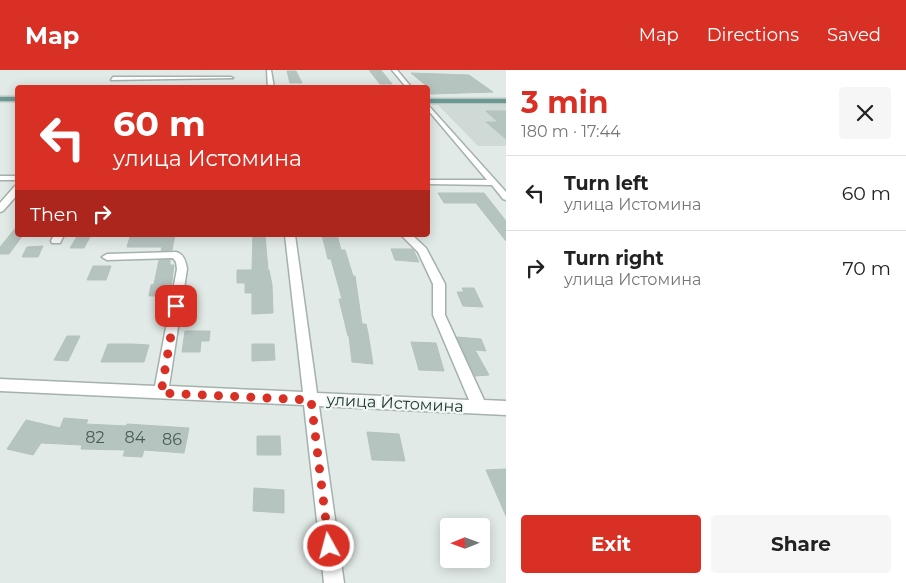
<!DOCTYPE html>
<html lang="en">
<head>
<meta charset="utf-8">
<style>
	body { margin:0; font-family:Montserrat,sans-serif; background:#f6f6f6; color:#222; height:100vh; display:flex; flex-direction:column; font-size:19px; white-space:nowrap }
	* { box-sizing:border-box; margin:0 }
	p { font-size:16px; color:#767676 }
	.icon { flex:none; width:28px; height:28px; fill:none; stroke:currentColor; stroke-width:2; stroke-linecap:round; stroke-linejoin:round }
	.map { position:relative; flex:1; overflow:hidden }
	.drawer { display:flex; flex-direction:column; background:#fff; width:400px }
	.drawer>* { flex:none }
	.top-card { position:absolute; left:15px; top:15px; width:415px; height:152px; border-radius:5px; box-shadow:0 2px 12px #0003; background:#d93025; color:#fff; overflow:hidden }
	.needle { width:32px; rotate:269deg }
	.buttons { position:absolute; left:440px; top:448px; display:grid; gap:10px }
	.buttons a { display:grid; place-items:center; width:50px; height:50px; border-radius:5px; background:#fff; box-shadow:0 2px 12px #0003; font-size:25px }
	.pin { position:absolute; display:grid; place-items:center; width:42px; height:42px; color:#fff; margin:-21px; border-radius:10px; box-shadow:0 2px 8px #0006 }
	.me { position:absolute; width:55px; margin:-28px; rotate:353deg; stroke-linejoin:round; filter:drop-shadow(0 0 4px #0008) }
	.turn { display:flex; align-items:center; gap:18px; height:105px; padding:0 15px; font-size:22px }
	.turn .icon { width:65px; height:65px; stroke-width:2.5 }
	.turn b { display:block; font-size:35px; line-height:42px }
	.then { display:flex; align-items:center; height:48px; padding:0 15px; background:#0003; gap:10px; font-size:19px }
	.round { display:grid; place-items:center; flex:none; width:52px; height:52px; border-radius:5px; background:#f6f6f6 }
	.summary { display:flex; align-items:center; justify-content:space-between; height:85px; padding:0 15px }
	h1 { font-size:30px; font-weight:700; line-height:38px; color:#d93025 }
	.action { display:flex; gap:10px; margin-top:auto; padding:10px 15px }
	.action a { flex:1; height:58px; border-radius:5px; background:#d93025; color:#fff; font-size:20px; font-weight:700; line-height:58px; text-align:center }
	.action a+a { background:#f6f6f6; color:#222 }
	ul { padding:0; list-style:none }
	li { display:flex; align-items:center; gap:15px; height:75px; padding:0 15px; border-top:1px solid #e0e0e0 }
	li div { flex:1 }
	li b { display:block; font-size:19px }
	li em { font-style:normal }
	header { display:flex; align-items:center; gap:30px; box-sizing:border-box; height:70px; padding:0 25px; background:#d93025; color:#fff }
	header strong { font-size:24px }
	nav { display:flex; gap:28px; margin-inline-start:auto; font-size:18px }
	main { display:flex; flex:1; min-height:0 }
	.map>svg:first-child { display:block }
</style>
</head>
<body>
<header>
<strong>Map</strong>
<nav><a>Map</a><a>Directions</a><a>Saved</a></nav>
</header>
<main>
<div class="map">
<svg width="506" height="513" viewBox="0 0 506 513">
	<rect width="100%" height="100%" fill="#e1eae6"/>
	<path fill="#cfd9d6" d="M438,35H506V76H478Z"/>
	<path fill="#b6c4c0" stroke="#b4c3be" d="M369,0H381L392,14H380Z
		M287,1H296L302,13H290Z
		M411,3L469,5L493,22L431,24L428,21V17Z
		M486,41H506V69L486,52H498Z
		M438,123H484L506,151V171L476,133H444Z
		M18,155V165H23L9,184H0V177Z
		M78,165H91L84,178H70Z
		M159,165H175L172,180L161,181L162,177H127L130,167H159Z
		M253,165H265L268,200H269L272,215L273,243L252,244V223H245V213H237V200H252Z
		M322,165H337L341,180H345L353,206H355L362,254H366L368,263L373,294L352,292L349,266H348L339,229H342L331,189H328Z
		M43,176L38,187H22L27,177Z
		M391,179H413L419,192L395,190Z
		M159,190H170V195H174L170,226H149L151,215L154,214Z
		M93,196H111L106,210H87Z
		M462,218H474L483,237L463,236L457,222H464Z
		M185,261H210L209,271H201L200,282H182Z
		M67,266H80L68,291L54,290Z
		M457,267L481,269L486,281L475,280L489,305L475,306Z
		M411,272L436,273L444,301L419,300Z
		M108,274H132L149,275L144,292H101Z
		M252,274H274L275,290L252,291Z
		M64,348L88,350L86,354L126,356L127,354L189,358L184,383L144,380L142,387L123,386L125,380L81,379L82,375L41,373L33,385L7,379L26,350L60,358Z
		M367,362L399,364L405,391L372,390Z
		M257,366H280L281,385H257Z
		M506,399V446L486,400Z
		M254,418L284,420V443L253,441Z"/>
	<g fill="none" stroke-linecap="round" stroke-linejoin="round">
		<defs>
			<path id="minor" d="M267,0H271L274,18H268Z
				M392,0H397L412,18H407Z
				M113,7H231L233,8L111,10Z
				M428,35L506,122V130L503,129L492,115L428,114V110H487L428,40Z
				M0,106H18V110H0Z
				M15,116H18V124L3,141L0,142V133Z
				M54,165H64L60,173H52L51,171Z
				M285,165H295L317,323L469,330L433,245V214L418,182L401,165H412L426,178L445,214V245L484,330L506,331V345L319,336L344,513H324L304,335L0,321V309L155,316L177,199L176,192L173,188L107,190L102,187L107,184L176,182C184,184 186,192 187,199L169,316L303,322Z"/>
			<path id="major" d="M0,27H18V31H0Z
				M428,29H506V33H428Z"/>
		</defs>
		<use href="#minor" stroke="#a4b1ad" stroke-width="3"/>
		<use href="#major" stroke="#bdc4c2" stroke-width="3"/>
		<use href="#minor" fill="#fff" fill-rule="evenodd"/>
		<use href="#major" fill="#6a9b92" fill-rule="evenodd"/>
	</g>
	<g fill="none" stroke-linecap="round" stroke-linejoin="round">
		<path stroke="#d93025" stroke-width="9" stroke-dasharray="0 16.2" d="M176,236L161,323L311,330L329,476"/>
	</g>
	<g text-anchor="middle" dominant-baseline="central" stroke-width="4.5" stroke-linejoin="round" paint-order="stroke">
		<g font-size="16" fill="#233934" stroke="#f1f7f4">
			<text transform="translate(395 333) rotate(3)">улица Истомина</text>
		</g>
		<g font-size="16" fill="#485c57">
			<text x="95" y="367">82</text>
			<text x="135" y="367">84</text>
			<text x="172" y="369">86</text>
		</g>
	</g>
</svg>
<div class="buttons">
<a><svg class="needle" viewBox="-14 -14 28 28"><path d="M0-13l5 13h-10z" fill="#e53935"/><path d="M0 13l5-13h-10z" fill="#767676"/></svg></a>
</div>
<div class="pin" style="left:176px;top:236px;background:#d93025"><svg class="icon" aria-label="arrive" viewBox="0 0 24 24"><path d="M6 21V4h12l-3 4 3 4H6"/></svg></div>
<svg class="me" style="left:329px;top:476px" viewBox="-20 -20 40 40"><circle r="17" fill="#d93025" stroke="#fff" stroke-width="3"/><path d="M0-11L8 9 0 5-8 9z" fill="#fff"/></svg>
<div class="top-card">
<div class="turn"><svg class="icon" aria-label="left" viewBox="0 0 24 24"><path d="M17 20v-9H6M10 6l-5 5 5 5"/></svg><div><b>60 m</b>улица Истомина</div></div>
<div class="then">Then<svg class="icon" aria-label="right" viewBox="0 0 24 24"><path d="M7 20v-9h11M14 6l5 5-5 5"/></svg></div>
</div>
</div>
<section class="drawer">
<div class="summary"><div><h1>3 min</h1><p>180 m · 17:44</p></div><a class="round"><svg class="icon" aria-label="close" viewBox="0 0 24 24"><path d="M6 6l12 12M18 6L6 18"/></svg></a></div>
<ul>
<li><svg class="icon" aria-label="left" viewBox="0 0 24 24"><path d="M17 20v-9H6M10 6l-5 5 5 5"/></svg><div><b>Turn left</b><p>улица Истомина</p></div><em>60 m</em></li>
<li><svg class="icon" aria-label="right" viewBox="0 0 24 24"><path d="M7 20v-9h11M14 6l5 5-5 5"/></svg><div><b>Turn right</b><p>улица Истомина</p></div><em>70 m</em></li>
</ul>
<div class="action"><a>Exit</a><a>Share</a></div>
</section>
</main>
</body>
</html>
